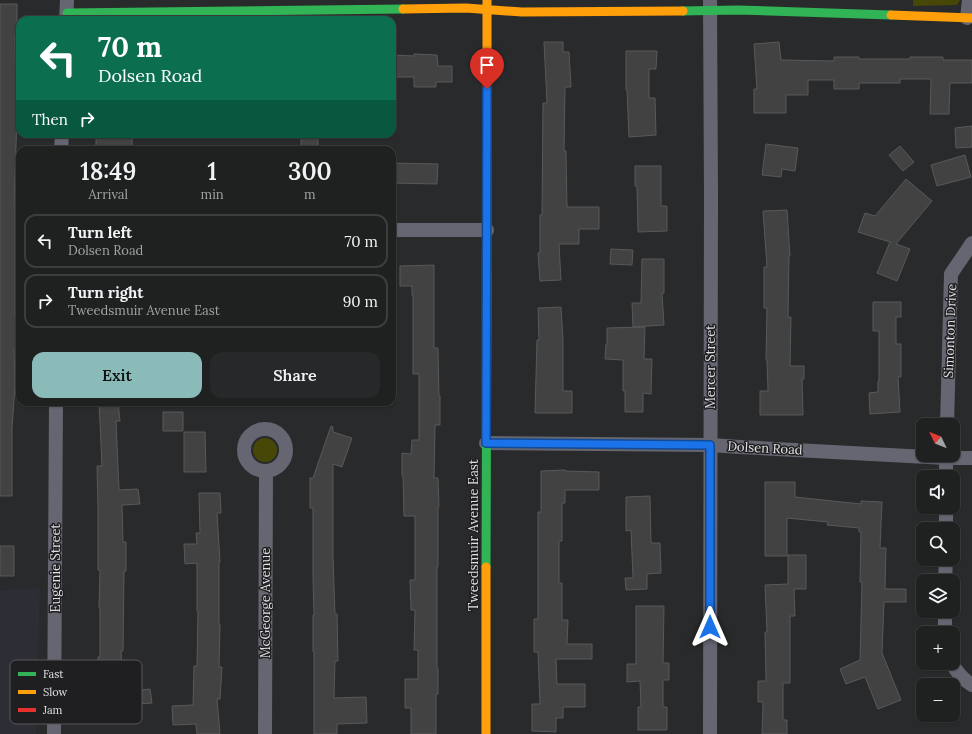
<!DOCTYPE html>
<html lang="en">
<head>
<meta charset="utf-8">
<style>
	body { margin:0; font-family:Lora,serif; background:#272829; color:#f1f3f6; height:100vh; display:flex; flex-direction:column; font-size:15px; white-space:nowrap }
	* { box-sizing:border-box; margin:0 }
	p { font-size:13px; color:#a1a3a5 }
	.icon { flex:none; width:22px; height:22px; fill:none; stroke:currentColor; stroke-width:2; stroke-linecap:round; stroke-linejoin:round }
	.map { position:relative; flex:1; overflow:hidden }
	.panel { position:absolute; left:16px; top:146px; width:380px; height:260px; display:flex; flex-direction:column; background:#1f2020; border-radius:12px; box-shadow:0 1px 3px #0004,0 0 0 1px #3c3e3e }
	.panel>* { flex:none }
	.hud { position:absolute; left:16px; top:16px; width:380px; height:122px; border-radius:12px; box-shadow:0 1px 3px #0004,0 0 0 1px #3c3e3e; background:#0b6e4f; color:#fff; overflow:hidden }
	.needle { width:26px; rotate:313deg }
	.fabs { position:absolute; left:916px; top:418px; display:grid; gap:8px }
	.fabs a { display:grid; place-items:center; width:44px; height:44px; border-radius:8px; background:#1f2020; box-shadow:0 1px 3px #0004,0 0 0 1px #3c3e3e; font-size:20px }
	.pin { position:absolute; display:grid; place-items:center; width:34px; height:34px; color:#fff; margin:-41px -17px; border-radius:50% 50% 50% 0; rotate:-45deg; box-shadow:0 0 4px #0007 }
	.pin .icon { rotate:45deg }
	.me { position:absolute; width:44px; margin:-22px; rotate:0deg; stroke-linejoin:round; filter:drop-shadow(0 0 3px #0008) }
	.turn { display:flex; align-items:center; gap:14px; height:84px; padding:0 16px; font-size:18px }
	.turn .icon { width:52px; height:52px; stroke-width:2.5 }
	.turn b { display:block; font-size:28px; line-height:34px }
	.then { display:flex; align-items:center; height:38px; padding:0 16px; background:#0003; gap:8px; font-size:15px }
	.eta { display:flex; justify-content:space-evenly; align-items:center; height:68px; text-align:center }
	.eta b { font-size:24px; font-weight:600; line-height:28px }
	.action { display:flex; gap:8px; margin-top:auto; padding:8px 16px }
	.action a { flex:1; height:46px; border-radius:12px; background:#8bbbb9; color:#111; font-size:16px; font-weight:600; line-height:46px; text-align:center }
	.action a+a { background:#272829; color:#f1f3f6 }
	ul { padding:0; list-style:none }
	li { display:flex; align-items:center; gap:12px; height:54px; margin:0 8px 6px; padding:0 8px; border:2px solid #3c3e3e; border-radius:12px }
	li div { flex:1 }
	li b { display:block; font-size:15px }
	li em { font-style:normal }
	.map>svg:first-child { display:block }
</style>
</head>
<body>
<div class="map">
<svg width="972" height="734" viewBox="0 0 972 734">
	<rect width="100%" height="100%" fill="#292a2b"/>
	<path fill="#2c2d35" d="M40,588L36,734H0V590Z"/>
	<path fill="#474707" d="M913,0H960L957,5L913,6Z
		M253 450a12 12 0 1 1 24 0a12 12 0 1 1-24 0Z"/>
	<path fill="#424243" stroke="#58595a" d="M0,4H17V36H15L16,117H17L14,204H15V318H16L17,349H14L15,385L12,429V496H0Z
		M544,42H563V52H569L571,87H565L564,151H566L567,207H599V229H579V244H559L561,280L540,281L538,253H540V215H542L543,103H547Z
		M779,42L781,60L834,61V57H859V59H910V57H943V60H972V83H950L949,114H930L931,79H900V83H859V89H834V80H808V95H786V113H754V89H757L754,44Z
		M626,51H657L656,69H649V98H655L656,135L629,137L627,90H626Z
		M414,54L437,55L438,66H452V82H436V87H414V77H392V55L414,56Z
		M972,126V147L956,148L955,128Z
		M96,134H132V150H96Z
		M301,135H318V150H301Z
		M766,144L798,148L795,171L782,169L781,177L762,175Z
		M900,146L914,162L903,171L889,155Z
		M965,155L971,177L937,186L931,165Z
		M392,163L438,164L437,184L392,183Z
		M635,166H661V206H667V231L638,232L637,186H635Z
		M906,179L932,201L896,244L910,249L897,281L877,273L890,242L858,232L865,213L875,216Z
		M787,210L790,256H789L788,317H791L790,366H804V379H802L803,415H760V391H768L767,360H766L767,308H764V267H767L763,211Z
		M611,249L633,250L632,265L610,264Z
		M642,259H664V293H662L664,325L633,327L632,303H641Z
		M434,265V348H438L439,396H440V425H435L434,478H438L439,507H438V567H437V668H438V694H436V734H411V708H405V679H418V650H414L415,610H411L410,580H415V516H404L403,476H402V453L411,454L412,440H419V374H413V295H412V286H400V266Z
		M873,302H901V317H896V344H901V377H898L900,412L870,414L869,393L878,392V381H879V331H873Z
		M561,307L563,340V391H572V413H535L537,340H539L538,308Z
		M645,327L644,359H652L651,394L643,393V412H625V391H623V360L605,359L606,344H607V328Z
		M99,402H118L120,421H116L119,490L138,489L140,504L122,505L123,542H126V571H124L123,651H121L123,692L150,689L152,703L99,707L98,657H100V608H99L100,570H98V508L97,466H102Z
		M163,412H183V431H163Z
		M331,426L333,427V432L352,438L342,467L333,464V556L335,614H337L338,661H335L334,698L366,697L367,723L337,724V734H314V652H313V615H314L313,578V508H310V478H313Z
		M184,432H205L206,472H184Z
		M565,470V471L599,472V490H565V503H562V541H559V583H562V620H568L567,644H592V659H556L557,684H585V707H563V718H556V732L532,731V704H540L538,652H534V619H538V512H541V471Z
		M765,482H795V497L861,504V501L882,502L880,548H886L885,589H906V602H884L882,653L901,700L878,709L865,677L846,684L840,669L860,660L862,582H860L861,532H859V528L827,525L828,522L787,518V556H765Z
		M199,493H220L221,513H217L220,562H219V624H220L219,667H222L220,699H217L220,734H197L196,724L173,725L172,706L193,705L194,666H197L198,611H197V563L185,564L184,544H197L196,533H200Z
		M650,496L651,543H660L661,573L647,574V589L626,590L625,578H633L631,530L626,531V497Z
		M0,546H14V576H0Z
		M788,555H806V589H794L795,616H790V683H783V720H787V734H762L763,702H758V681H766L765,632H767L765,585L788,584Z
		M636,606H664L663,663H669V680H663V707H667V730H638V707H641L640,681L627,682V664H636Z"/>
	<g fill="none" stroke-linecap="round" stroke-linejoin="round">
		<path stroke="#656671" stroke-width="14" d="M967,18L969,0
			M66,20L67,0
			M61,150L62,134
			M392,230H487
			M947,425L951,274L972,243
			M244 450a21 21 0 1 1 42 0a21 21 0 1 1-42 0Z
			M486,443L710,445L740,447L946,458H972
			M946,477V455
			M946,529V507
			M945,581L946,559
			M945,633V611
			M952,663C956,671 964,680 972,685
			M54,734L56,402
			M265,734L266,471
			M710,734L711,196L710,0"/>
		<path stroke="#30b455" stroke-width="9" d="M683,11L738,10L891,15
			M67,13L403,9
			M486,567L487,275"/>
		<path stroke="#ff9f0a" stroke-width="9" d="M403,9L466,8L522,12L683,11
			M891,15L972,18
			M487,54V0
			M486,734V567"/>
		<path stroke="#e5322d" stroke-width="9" d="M487,275V54"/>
	</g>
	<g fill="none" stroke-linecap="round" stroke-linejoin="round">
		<defs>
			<path id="route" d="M487,89L486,443L710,445V627"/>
		</defs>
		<use href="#route" stroke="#114b97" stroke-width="10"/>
		<use href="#route" stroke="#1a73e8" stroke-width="7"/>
	</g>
	<g text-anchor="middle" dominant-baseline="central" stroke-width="3" stroke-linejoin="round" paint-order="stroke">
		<g font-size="13" fill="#e0e0e2" stroke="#1f1f22">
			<text transform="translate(950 331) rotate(-88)">Simonton Drive</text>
			<text transform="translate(710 367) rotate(-90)">Mercer Street</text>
			<text transform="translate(765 448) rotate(3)">Dolsen Road</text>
			<text transform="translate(473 535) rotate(-90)">Tweedsmuir Avenue East</text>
			<text transform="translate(55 568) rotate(-90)">Eugenie Street</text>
			<text transform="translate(265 603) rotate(-90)">McGeorge Avenue</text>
		</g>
	</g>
	<rect x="10" y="660" width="132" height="64" rx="6" fill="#1f1f22" stroke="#59595c" stroke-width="1"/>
	<rect x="18" y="672" width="18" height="4" fill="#30b455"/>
	<rect x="18" y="690" width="18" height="4" fill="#ff9f0a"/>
	<rect x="18" y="708" width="18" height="4" fill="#e5322d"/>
	<g font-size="11" fill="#e0e0e2">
		<text x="43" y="678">Fast</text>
		<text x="43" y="696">Slow</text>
		<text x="43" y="714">Jam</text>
	</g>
</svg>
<div class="fabs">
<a><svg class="needle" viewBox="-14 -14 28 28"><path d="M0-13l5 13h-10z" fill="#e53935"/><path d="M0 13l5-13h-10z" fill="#a1a3a5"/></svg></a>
<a><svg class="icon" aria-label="sound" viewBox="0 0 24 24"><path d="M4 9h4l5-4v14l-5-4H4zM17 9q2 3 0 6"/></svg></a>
<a><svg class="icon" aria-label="search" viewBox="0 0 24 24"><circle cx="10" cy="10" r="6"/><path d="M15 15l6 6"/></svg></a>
<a><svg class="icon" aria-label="layers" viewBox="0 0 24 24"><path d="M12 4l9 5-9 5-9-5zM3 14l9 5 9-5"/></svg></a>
<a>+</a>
<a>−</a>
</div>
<div class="pin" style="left:487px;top:89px;background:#d93025"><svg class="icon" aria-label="arrive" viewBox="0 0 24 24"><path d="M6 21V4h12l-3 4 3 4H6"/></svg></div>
<svg class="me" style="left:710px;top:627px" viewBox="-20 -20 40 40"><path d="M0-17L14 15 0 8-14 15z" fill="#1a73e8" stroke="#fff" stroke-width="4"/></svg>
<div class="hud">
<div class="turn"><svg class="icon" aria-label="left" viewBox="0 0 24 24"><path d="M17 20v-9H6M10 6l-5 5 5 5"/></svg><div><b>70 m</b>Dolsen Road</div></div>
<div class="then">Then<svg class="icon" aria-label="right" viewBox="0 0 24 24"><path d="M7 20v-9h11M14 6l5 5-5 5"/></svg></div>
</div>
<section class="panel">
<div class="eta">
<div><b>18:49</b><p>Arrival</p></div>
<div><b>1</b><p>min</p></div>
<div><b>300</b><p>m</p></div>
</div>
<ul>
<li><svg class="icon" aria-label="left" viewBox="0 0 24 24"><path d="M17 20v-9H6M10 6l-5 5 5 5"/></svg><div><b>Turn left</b><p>Dolsen Road</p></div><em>70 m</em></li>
<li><svg class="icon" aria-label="right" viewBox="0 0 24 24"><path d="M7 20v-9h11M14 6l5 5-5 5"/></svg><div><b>Turn right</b><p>Tweedsmuir Avenue East</p></div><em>90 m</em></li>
</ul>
<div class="action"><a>Exit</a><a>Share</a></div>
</section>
</div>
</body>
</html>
